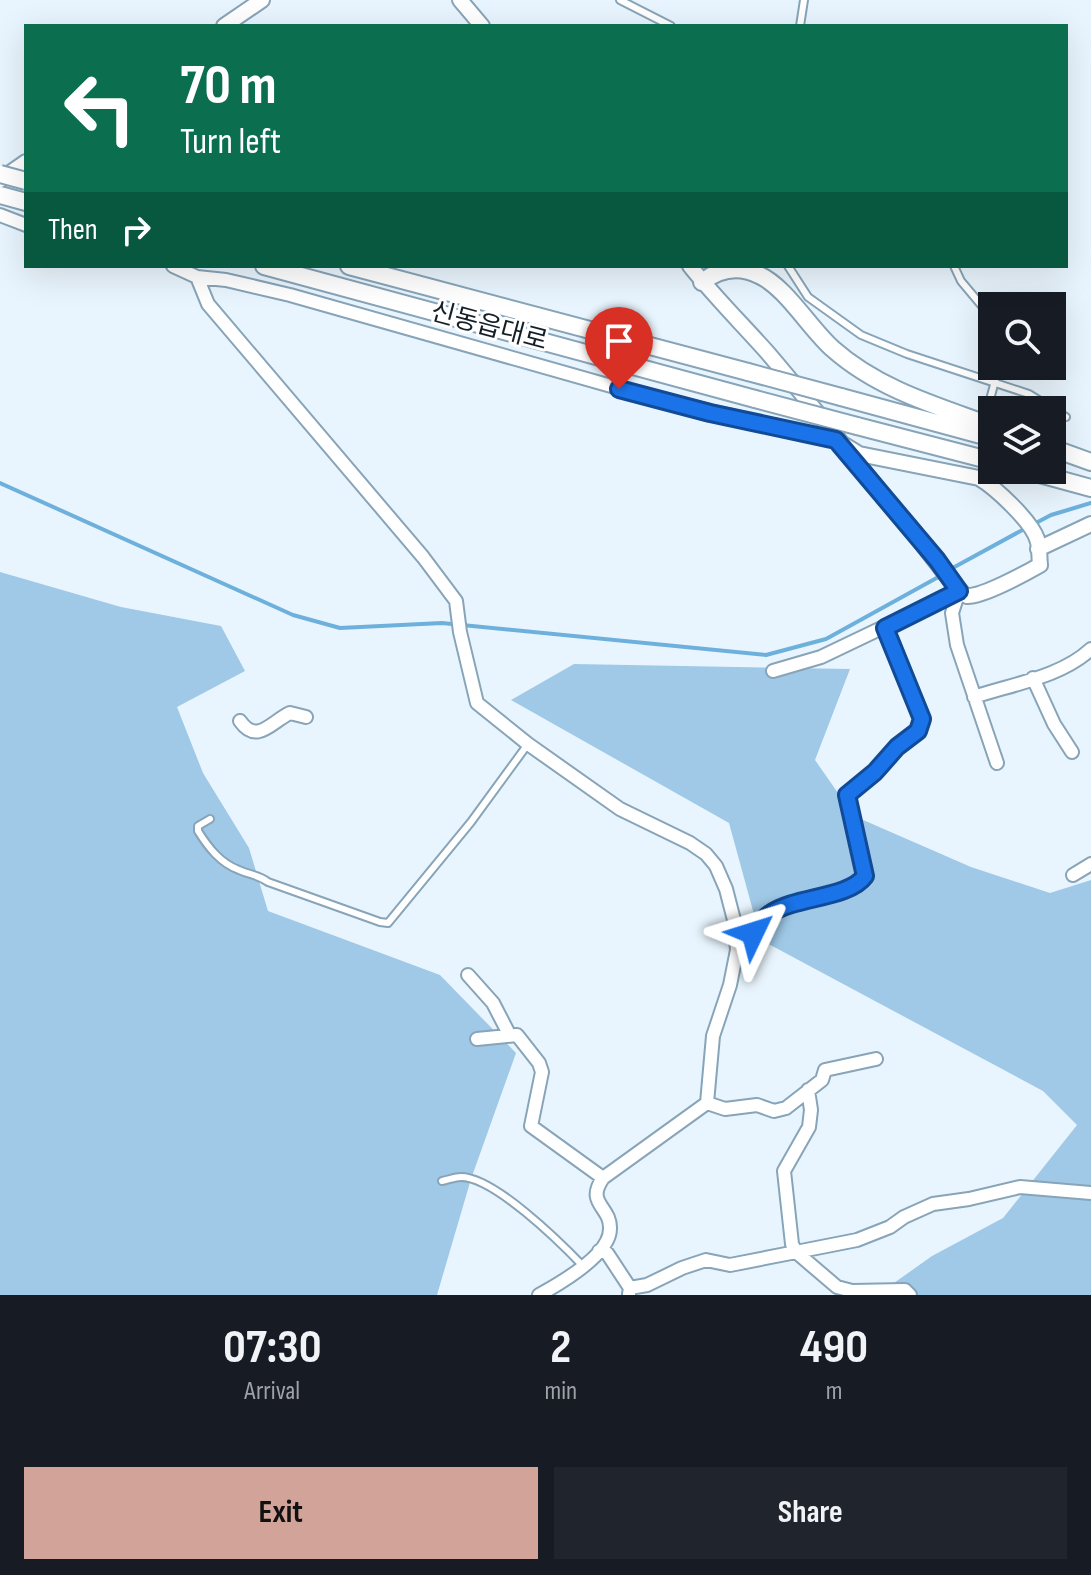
<!DOCTYPE html>
<html lang="en">
<head>
<meta charset="utf-8">
<style>
	body { margin:0; font-family:"Sofia Sans Condensed","Noto Sans KR",sans-serif; background:#20242c; color:#f1f3f6; height:100vh; display:flex; flex-direction:column; font-size:30px; white-space:nowrap }
	* { box-sizing:border-box; margin:0 }
	p { font-size:26px; color:#9ea1a6 }
	.icon { flex:none; width:44px; height:44px; fill:none; stroke:currentColor; stroke-width:2; stroke-linecap:round; stroke-linejoin:round }
	.map { position:relative; height:1295px; overflow:hidden }
	.drawer { display:flex; flex-direction:column; background:#171b24; flex:1 }
	.drawer>* { flex:none }
	.banner { position:absolute; left:24px; top:24px; width:1044px; height:244px; border-radius:0px; box-shadow:0 8px 32px #0002; background:#0b6e4f; color:#fff; overflow:hidden }
	.fabs { position:absolute; left:978px; top:292px; display:grid; gap:16px }
	.fabs a { display:grid; place-items:center; width:88px; height:88px; border-radius:0px; background:#171b24; box-shadow:0 8px 32px #0002; font-size:40px }
	.pin { position:absolute; display:grid; place-items:center; width:68px; height:68px; color:#fff; margin:-82px -34px; border-radius:50% 50% 50% 0; rotate:-45deg; box-shadow:0 0 8px #0007 }
	.pin .icon { rotate:45deg }
	.me { position:absolute; width:88px; margin:-44px; rotate:49deg; stroke-linejoin:round; filter:drop-shadow(0 0 6px #0008) }
	.turn { display:flex; align-items:center; gap:28px; height:168px; padding:0 24px; font-size:36px }
	.turn .icon { width:104px; height:104px; stroke-width:2.5 }
	.turn b { display:block; font-size:56px; line-height:68px }
	.then { display:flex; align-items:center; height:76px; padding:0 24px; background:#0003; gap:16px; font-size:30px }
	.eta { display:flex; justify-content:space-evenly; align-items:center; height:136px; text-align:center }
	.eta b { font-size:48px; font-weight:700; line-height:56px }
	.button { display:flex; gap:16px; margin-top:auto; padding:16px 24px }
	.button a { flex:1; height:92px; border-radius:0px; background:#d2a398; color:#111; font-size:32px; font-weight:700; line-height:92px; text-align:center }
	.button a+a { background:#20242c; color:#f1f3f6 }
	.map>svg:first-child { display:block }
</style>
</head>
<body>
<div class="map">
<svg width="1091" height="1295" viewBox="0 0 1091 1295">
	<rect width="100%" height="100%" fill="#e9f5fe"/>
	<path fill="#9fc9e7" d="M0,572L121,607L221,626L245,671L177,707L203,773L249,848L268,911L440,975L516,1053L471,1179L437,1295H0Z
		M574,664L850,669L815,760L854,816L971,867L1050,893L1091,880V1295H877L932,1256L1003,1218L1077,1125L1043,1091L761,940L729,823L511,700Z"/>
	<g fill="none" stroke-linecap="round" stroke-linejoin="round">
		<path stroke="#6eb0dc" stroke-width="4" d="M0,483L293,615L340,628L442,623L766,655L826,639L942,575
			M1034,524L1051,515L1091,503
			M949,570L1026,528"/>
		<path stroke="#becad3" stroke-width="12" stroke-dasharray="12 6" stroke-linecap="butt" d="M984,464L988,407"/>
		<defs>
			<path id="service" d="M620,0L671,26
				M800,26L804,0
				M788,266L808,297L861,335L907,354L1029,394L1066,417
				M954,266L961,281L992,318
				M988,407L999,366
				M210,819L198,826V831C208,847 220,863 239,870C250,875 259,875 268,882L380,922L388,923L471,822L528,744
				M442,1181C448,1180 455,1177 461,1177C494,1177 560,1242 583,1266"/>
			<path id="minor" d="M0,215L26,225
				M173,266L197,277
				M836,440L650,397L290,295L226,280L197,277L208,304L423,557L456,601L460,632L477,703L528,744L620,809L690,843L706,854L716,866L726,889L734,920L737,950C748,939 758,921 771,913C797,897 848,898 865,876L847,795L875,772L897,747L918,731L922,719L885,628
				M959,591L952,613L957,645L997,763
				M773,671L821,657L959,591
				M1033,678L1054,724L1072,752
				M974,697C1013,684 1061,677 1091,649
				M240,721C257,745 271,722 290,713L306,717
				M1073,875L1091,864
				M468,975L493,1003L509,1034
				M477,1039L517,1035L539,1063L542,1072L531,1126L603,1178L707,1103L713,1036L730,985L737,950
				M808,1090L811,1110L809,1127L784,1171L792,1244L796,1252L857,1240L890,1227L904,1217L933,1204L969,1199L1020,1187L1091,1193
				M707,1103L725,1109L757,1105L774,1111L786,1108L822,1080L825,1070L876,1059
				M599,1251L607,1253L630,1288L629,1294
				M630,1288L647,1285L682,1268L706,1260L730,1265L796,1252L837,1287L852,1291L905,1290L910,1295
				M539,1295C559,1284 610,1255 610,1229C611,1206 585,1204 603,1178"/>
			<path id="tertiary" d="M460,0L482,26
				M224,26L262,0
				M0,180L26,162
				M690,266C714,296 741,323 767,352C816,409 861,469 909,527C918,537 959,595 967,596C982,597 1026,573 1040,565C1039,557 1040,546 1037,539C1031,521 996,488 979,478L859,454L836,440
				M1038,549L1091,524"/>
			<path id="secondary" d="M0,195L26,202
				M264,266L755,399
				M349,266L748,372
				M702,282C720,268 739,265 759,275C786,287 810,329 833,349C878,389 937,406 992,426
				M841,397L992,438
				M857,426L992,461
				M1052,448L1091,462
				M1025,470L1091,488"/>
		</defs>
		<use href="#service" stroke="#87a4b8" stroke-width="10"/>
		<use href="#minor" stroke="#87a4b8" stroke-width="16"/>
		<use href="#tertiary" stroke="#87a4b8" stroke-width="18"/>
		<use href="#secondary" stroke="#87a4b8" stroke-width="20"/>
		<use href="#service" stroke="#fff" stroke-width="6"/>
		<use href="#minor" stroke="#fff" stroke-width="12"/>
		<use href="#tertiary" stroke="#fff" stroke-width="14"/>
		<use href="#secondary" stroke="#fff" stroke-width="16"/>
		<defs>
			<path id="secondary-bridge" d="M0,174L26,181
				M748,372L841,397
				M755,399L857,426"/>
		</defs>
		<use href="#secondary-bridge" stroke="#87a4b8" stroke-width="20" stroke-linecap="butt"/>
		<use href="#secondary-bridge" stroke="#fff" stroke-width="16"/>
	</g>
	<g fill="none" stroke-linecap="round" stroke-linejoin="round">
		<defs>
			<path id="route" d="M619,389L710,413L836,440L937,560L959,591L885,628L922,719L918,731L897,747L875,772L847,795L865,876C848,899 795,896 770,914C763,918 758,927 753,933"/>
		</defs>
		<use href="#route" stroke="#114b97" stroke-width="20"/>
		<use href="#route" stroke="#1a73e8" stroke-width="14"/>
	</g>
	<g text-anchor="middle" dominant-baseline="central" stroke-width="6" stroke-linejoin="round" paint-order="stroke">
		<g font-size="26" fill="#131e26" stroke="#fff">
			<text transform="translate(489 327) rotate(15)">신동읍대로</text>
		</g>
	</g>
</svg>
<div class="fabs">
<a><svg class="icon" aria-label="search" viewBox="0 0 24 24"><circle cx="10" cy="10" r="6"/><path d="M15 15l6 6"/></svg></a>
<a><svg class="icon" aria-label="layers" viewBox="0 0 24 24"><path d="M12 4l9 5-9 5-9-5zM3 14l9 5 9-5"/></svg></a>
</div>
<div class="pin" style="left:619px;top:389px;background:#d93025"><svg class="icon" aria-label="arrive" viewBox="0 0 24 24"><path d="M6 21V4h12l-3 4 3 4H6"/></svg></div>
<svg class="me" style="left:753px;top:933px" viewBox="-20 -20 40 40"><path d="M0-17L14 15 0 8-14 15z" fill="#1a73e8" stroke="#fff" stroke-width="4"/></svg>
<div class="banner">
<div class="turn"><svg class="icon" aria-label="left" viewBox="0 0 24 24"><path d="M17 20v-9H6M10 6l-5 5 5 5"/></svg><div><b>70 m</b>Turn left</div></div>
<div class="then">Then<svg class="icon" aria-label="right" viewBox="0 0 24 24"><path d="M7 20v-9h11M14 6l5 5-5 5"/></svg></div>
</div>
</div>
<section class="drawer">
<div class="eta">
<div><b>07:30</b><p>Arrival</p></div>
<div><b>2</b><p>min</p></div>
<div><b>490</b><p>m</p></div>
</div>
<div class="button"><a>Exit</a><a>Share</a></div>
</section>
</body>
</html>
